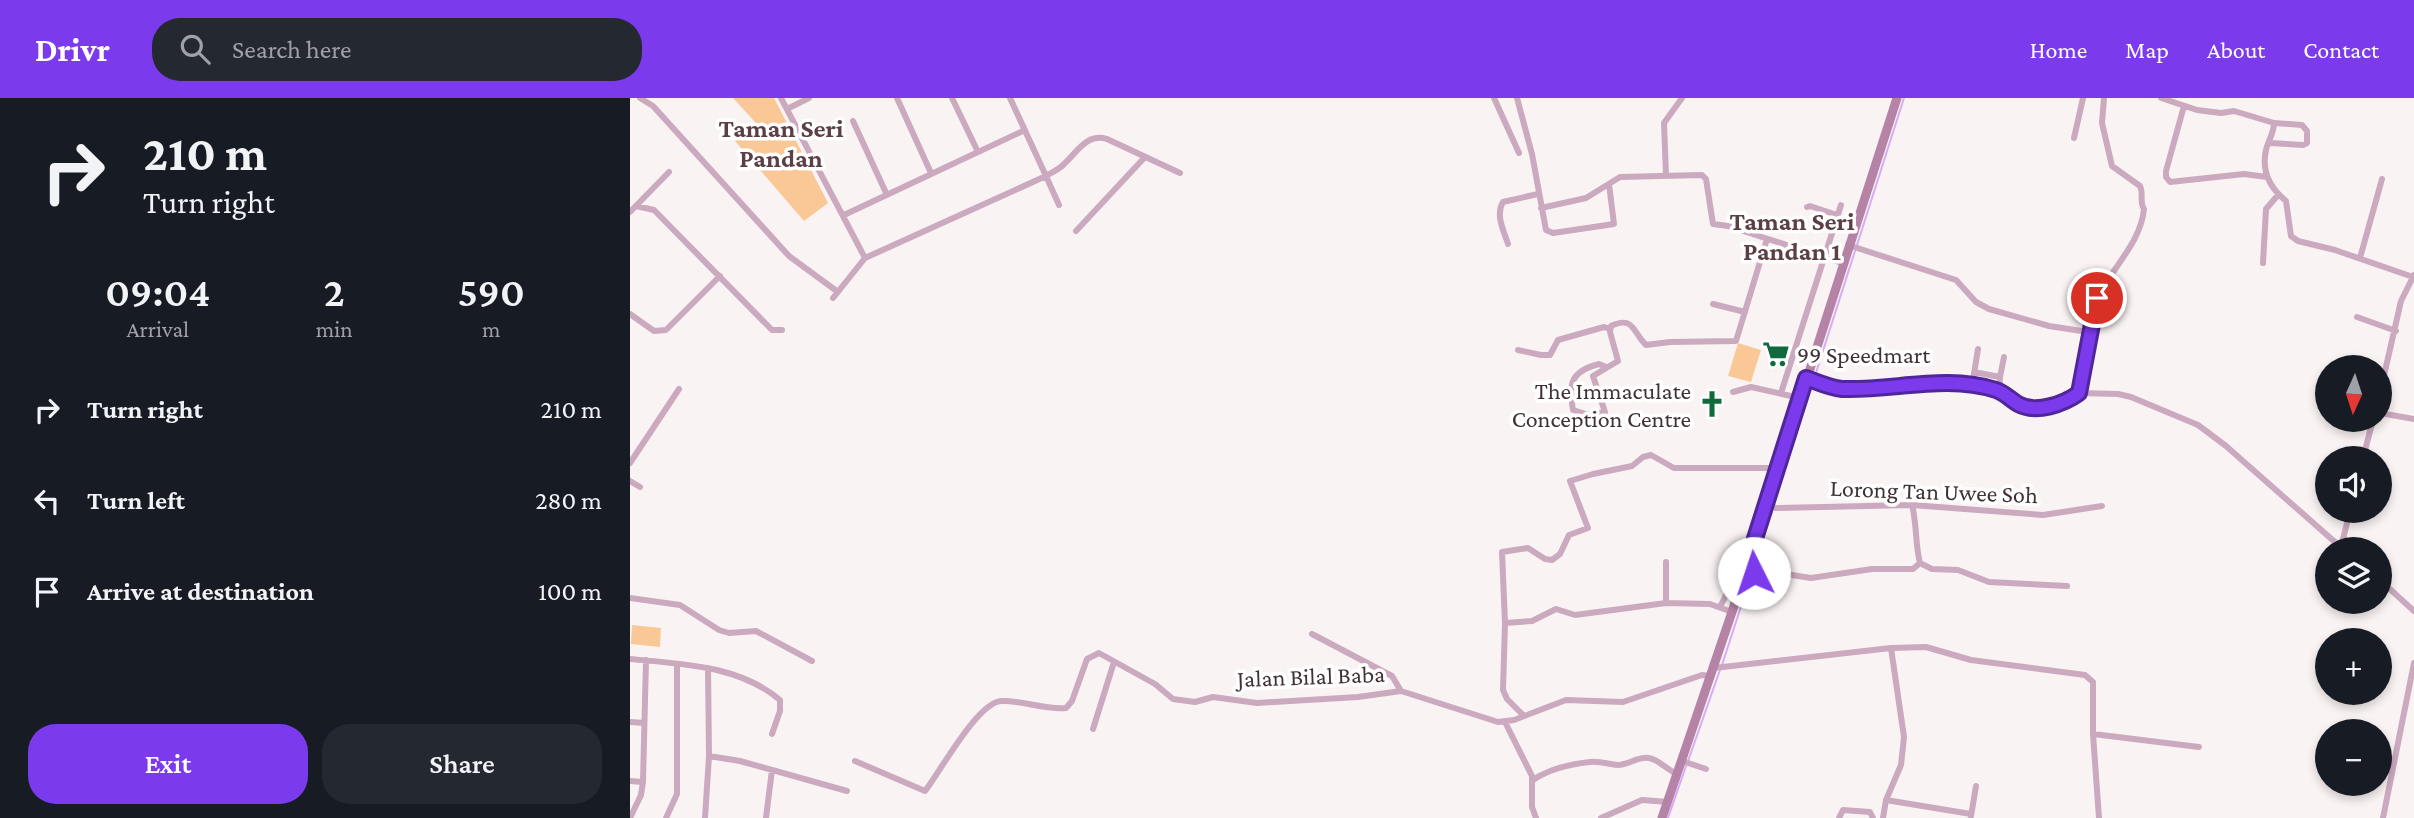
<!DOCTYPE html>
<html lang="en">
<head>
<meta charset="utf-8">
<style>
	body { margin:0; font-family:"Crimson Pro",serif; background:#242831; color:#f1f3f6; height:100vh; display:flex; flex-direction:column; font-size:26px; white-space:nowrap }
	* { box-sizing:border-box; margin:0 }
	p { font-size:23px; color:#9ea1a6 }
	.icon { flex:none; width:38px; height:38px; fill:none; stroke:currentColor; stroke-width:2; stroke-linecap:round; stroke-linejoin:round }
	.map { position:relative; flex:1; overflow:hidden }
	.sheet { display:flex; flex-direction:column; background:#171b24; width:630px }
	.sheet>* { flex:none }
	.hud { background:#171b24; color:#f1f3f6; overflow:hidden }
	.needle { width:46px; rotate:183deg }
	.controls { position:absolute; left:1685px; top:257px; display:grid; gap:14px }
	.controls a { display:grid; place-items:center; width:77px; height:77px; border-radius:50%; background:#171b24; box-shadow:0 4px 10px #0003; font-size:35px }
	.pin { position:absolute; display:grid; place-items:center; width:60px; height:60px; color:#fff; margin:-30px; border:4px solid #fff; border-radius:50%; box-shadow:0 2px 7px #0007 }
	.me { position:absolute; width:77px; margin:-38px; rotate:356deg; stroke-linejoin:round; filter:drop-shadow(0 0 5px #0008) }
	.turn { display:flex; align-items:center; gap:24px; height:147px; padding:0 28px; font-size:32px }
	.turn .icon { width:91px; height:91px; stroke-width:2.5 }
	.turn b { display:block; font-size:49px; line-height:60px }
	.eta { display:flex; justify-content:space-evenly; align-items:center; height:119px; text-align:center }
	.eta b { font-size:42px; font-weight:600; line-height:49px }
	.cta { display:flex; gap:14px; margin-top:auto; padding:14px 28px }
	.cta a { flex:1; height:80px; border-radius:28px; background:#7c3aed; color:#fff; font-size:28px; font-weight:600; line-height:80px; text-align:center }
	.cta a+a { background:#242831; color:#f1f3f6 }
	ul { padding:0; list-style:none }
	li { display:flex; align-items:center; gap:21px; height:91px; padding:0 28px }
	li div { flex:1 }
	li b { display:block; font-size:26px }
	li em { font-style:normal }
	header { display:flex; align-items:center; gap:42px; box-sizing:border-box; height:98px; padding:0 35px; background:#7c3aed; color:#fff }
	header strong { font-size:33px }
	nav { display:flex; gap:38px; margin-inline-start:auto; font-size:24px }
	.search { width:490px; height:63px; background:#242831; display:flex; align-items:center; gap:18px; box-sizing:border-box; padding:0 24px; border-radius:28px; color:#9ea1a6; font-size:26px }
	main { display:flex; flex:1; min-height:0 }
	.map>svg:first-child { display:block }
</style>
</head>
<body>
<header>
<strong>Drivr</strong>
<div class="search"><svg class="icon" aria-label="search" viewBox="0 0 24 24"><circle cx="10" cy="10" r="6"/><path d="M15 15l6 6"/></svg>Search here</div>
<nav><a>Home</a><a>Map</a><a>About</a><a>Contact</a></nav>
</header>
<main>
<section class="sheet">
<div class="hud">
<div class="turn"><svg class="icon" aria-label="right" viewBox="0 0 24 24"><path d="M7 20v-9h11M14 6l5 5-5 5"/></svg><div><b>210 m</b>Turn right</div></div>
</div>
<div class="eta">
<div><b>09:04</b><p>Arrival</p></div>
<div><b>2</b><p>min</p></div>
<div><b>590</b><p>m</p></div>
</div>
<ul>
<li><svg class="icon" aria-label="right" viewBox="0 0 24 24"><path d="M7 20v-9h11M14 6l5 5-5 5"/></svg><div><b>Turn right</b></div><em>210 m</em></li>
<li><svg class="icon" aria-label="left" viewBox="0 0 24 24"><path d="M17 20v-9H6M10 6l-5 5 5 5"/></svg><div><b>Turn left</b></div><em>280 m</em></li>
<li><svg class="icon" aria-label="arrive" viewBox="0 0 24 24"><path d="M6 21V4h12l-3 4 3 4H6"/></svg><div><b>Arrive at destination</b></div><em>100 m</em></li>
</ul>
<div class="cta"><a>Exit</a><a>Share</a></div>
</section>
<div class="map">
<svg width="1784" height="720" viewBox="0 0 1784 720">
	<rect width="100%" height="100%" fill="#faf3f4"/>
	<path fill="#fac896" d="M103,0H144L198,105L174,123L105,43L125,24Z
		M1108,245L1131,252L1121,284L1098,278Z
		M2,527L31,530L30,549L1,546Z"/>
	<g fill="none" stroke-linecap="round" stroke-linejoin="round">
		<path stroke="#d6abf7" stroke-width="2" d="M1227,147L1274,0
			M1184,281L1225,153
			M1143,407L1182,286
			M1092,567L1142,413
			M1058,663L1090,572
			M1038,720L1056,668"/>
		<path stroke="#cba9bf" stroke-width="6" d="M10,0L23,8L159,158L208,194
			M151,0L235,160L416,78L380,0
			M267,0L301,75
			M322,0L348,54
			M864,0L889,55
			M887,0L902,56L916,132L923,135L984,126L979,86
			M1531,0L1567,12L1591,15L1604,13L1644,25C1644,35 1638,43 1636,52C1631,74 1640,90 1656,103L1661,138L1668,143L1705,152L1783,179
			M1554,8L1536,73V79L1540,84L1614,76L1637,79
			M157,11L179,0
			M223,23L257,97
			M1444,40L1453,0
			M1639,45L1673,47L1677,45V33L1672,27L1644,25
			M1036,77L1034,25L1052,0
			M429,107L416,78C423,74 430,71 435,65C448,53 457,35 477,41L550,75
			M6,108L24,112L142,232H152
			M1177,109L1180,108L1207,117
			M911,110L956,100L990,79L1072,77L1076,81L1083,126L1098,128L1212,165
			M0,114L39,74
			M214,117L395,32
			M446,133L515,59
			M878,146C874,133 865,117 873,104L908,96
			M1218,147L1326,182L1346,204L1359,211L1419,228L1458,234L1459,245L1449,295
			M1730,160L1752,81
			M1633,165L1636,111L1648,97
			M203,200L235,160
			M1083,206L1115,214
			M0,216L24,233L36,232L90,178
			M1727,219L1766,233
			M1460,237C1463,225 1463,210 1468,199C1482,170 1511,144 1514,111C1509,104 1514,96 1510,88L1482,68L1472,25L1474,0
			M888,252L911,257H920L928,242L974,229L980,231
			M976,269L969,266C941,273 938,286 943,312L959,317L975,314L963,278L988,263L980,234L981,228C1004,217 1003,235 1016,247L1040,244L1106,243L1137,141
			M1344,274L1370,279L1369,293
			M1370,279L1374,259
			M1176,280L1211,291L1315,285L1342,288L1369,293L1390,307L1398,310L1425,307L1437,303L1449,295L1488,296L1501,299L1568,327L1596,348L1714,452
			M1342,288L1348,251
			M1103,294L1121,289L1170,300
			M1151,295L1211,107
			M1750,295L1771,203L1784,177
			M1750,315L1784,321
			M1733,360L1743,322
			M0,365L49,291
			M0,383L10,389
			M1135,407L1146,410L1282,407L1413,417L1472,408
			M1282,407C1287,426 1285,446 1290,465L1302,471L1328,472L1359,484L1437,488
			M1711,449L1720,413
			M1036,464V505
			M1114,475H1149L1181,480L1242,471H1283L1290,465
			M1750,482L1784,513
			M0,500L50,507L89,532L99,535L126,533L182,563
			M1090,509L1101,487L1111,484
			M875,525L902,523L926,511L945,517L1036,505L1080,506L1102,514
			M682,536L762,578L771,593
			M0,561C51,566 109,567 150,602V613L142,636
			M1084,570L1261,550L1296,549L1341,562L1455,577L1463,584V636L1569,649
			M894,618L877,601L873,592L875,525L872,454L898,450L915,461L922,462L930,456L939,437L958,430L940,383L963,376L1002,368L1013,359L1021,357L1044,370H1147
			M0,624L14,625
			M875,624L902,678V709L906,720
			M463,631L484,564
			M1463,636L1469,720
			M79,658L110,663L217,693
			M225,663L295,693C310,674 347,605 371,603C392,602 414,612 436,610L442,603L457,561L469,555L525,586L543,601L565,604L583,599L627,605L728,599L771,593L868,624L884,622L936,602L993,604L1072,577L1081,578
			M1052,663L1076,671
			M903,682C919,671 941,666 960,664C970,663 978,666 988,667C999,667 1008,658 1019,660C1028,661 1037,672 1047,676
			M0,683L13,684
			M1256,702L1341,716
			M1341,718L1346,688
			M0,720L11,697L13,684L16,562
			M36,720L47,696V566
			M75,720L79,658L78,570
			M136,720L142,672
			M971,720L1012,702L1038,704
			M1209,720L1213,712L1240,714L1243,720
			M1253,720L1256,702L1271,667L1274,639L1261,550
			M1753,720L1784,565"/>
		<path stroke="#b583a5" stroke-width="9" d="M1032,720L1102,514L1267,0"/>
	</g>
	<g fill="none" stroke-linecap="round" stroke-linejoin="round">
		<defs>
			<path id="route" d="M1124,475H1114L1176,280C1187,284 1200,290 1212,291C1263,293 1316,276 1366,292C1375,295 1381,302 1388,306C1406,316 1434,306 1449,295L1467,200"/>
		</defs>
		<use href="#route" stroke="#51269a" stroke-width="18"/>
		<use href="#route" stroke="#7c3aed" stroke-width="12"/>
	</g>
	<defs>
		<symbol id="supermarket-bare" viewBox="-9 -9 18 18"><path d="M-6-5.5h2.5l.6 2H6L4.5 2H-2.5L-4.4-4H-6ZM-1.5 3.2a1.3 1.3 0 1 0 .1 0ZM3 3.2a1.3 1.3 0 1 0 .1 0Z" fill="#116a3d" stroke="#fff" stroke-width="2.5" paint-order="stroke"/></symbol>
		<symbol id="church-bare" viewBox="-9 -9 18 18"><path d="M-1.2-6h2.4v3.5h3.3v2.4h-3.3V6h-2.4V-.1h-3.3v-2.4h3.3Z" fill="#116a3d" stroke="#fff" stroke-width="2.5" paint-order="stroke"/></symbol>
	</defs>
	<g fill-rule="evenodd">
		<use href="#supermarket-bare" x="1127" y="237" width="38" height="38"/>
		<use href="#church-bare" x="1063" y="287" width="38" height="38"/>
	</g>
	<g text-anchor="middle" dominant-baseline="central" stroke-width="7" stroke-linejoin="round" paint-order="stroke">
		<g font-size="24" fill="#403234" stroke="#fff" text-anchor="start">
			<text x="1167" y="256">99 Speedmart</text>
			<text x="1061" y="292" text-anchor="end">The Immaculate<tspan x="1061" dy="28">Conception Centre</tspan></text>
		</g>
		<g font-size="24" fill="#403234" stroke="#fff">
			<text transform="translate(1304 393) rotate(2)">Lorong Tan Uwee Soh</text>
			<text transform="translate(681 578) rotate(-2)">Jalan Bilal Baba</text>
		</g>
		<g font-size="26" font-weight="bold" fill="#5b3f44" stroke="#fff">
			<text x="151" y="30">Taman Seri<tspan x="151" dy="30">Pandan</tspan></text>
			<text x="1162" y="123">Taman Seri<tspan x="1162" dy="30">Pandan 1</tspan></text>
		</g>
	</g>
</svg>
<div class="controls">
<a><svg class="needle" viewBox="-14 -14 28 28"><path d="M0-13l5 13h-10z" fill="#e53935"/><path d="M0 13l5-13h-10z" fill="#9ea1a6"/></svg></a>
<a><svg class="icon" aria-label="sound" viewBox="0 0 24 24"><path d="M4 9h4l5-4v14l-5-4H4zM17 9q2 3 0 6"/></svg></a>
<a><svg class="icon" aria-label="layers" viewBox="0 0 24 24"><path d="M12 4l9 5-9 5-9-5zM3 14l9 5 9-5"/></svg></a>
<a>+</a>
<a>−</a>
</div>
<div class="pin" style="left:1467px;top:200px;background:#d93025"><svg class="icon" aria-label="arrive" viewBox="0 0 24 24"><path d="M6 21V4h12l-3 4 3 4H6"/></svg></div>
<svg class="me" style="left:1124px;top:475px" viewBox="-20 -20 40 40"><circle r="19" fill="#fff"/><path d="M0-13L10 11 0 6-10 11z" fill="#7c3aed"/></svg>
</div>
</main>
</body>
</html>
